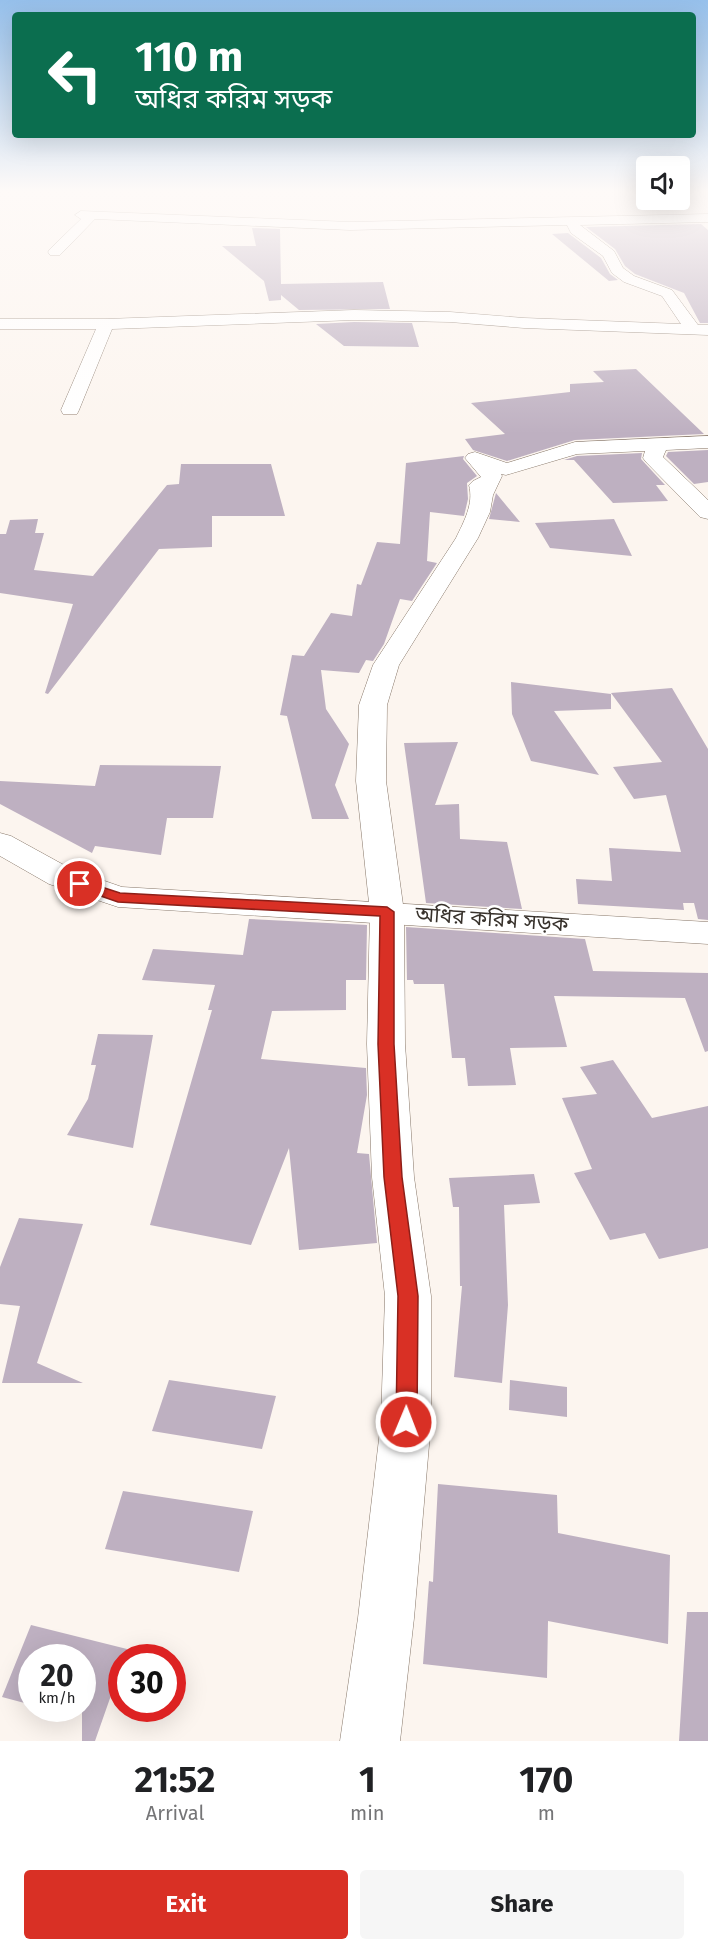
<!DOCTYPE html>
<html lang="en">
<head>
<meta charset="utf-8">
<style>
	body { margin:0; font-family:"Fira Sans","Noto Sans Bengali",sans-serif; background:#f6f6f6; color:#202124; height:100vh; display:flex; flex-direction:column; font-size:22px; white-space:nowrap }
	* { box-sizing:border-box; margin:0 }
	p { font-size:20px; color:#757577 }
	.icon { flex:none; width:33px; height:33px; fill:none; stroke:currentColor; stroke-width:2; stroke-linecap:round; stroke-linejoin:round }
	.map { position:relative; height:1741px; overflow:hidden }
	.side { display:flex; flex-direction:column; background:#fff; flex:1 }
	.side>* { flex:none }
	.banner { position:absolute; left:12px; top:12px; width:684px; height:126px; border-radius:6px; box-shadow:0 6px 24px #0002; background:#0b6e4f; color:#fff; overflow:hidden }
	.controls { position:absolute; left:636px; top:156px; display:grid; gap:12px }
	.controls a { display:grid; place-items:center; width:54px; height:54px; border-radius:6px; background:#fff; box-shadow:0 6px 24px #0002; font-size:30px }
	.speed { position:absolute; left:18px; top:1644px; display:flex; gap:12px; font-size:30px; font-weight:700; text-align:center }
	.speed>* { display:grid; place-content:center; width:78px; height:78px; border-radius:50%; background:#fff; box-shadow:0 6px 24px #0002; line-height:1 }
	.speed small { font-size:15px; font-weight:400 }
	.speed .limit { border:9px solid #d22; background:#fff; color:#111 }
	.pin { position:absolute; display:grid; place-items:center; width:51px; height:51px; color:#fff; margin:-26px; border:3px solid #fff; border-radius:50%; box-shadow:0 2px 6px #0007 }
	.me { position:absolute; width:66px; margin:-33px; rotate:1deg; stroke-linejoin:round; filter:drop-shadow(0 0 4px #0008) }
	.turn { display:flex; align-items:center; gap:21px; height:126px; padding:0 24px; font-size:27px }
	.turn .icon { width:78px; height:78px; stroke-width:2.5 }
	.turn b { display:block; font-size:42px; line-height:51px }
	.eta { display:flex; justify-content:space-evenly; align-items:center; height:102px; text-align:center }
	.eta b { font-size:36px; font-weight:700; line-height:42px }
	.button { display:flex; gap:12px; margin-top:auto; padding:12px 24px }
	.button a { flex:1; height:69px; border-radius:6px; background:#d93025; color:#fff; font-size:24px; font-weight:700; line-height:69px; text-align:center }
	.button a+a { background:#f6f6f6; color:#202124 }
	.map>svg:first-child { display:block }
</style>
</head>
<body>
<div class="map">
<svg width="708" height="1741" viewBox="0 0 708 1741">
	<rect width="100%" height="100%" fill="#fcf5ef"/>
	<path fill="#beb0c1" d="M701,224L708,230V323H700L684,293L635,274L625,266L615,249L586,227Z
		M252,228L280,229L281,284L383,282L390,309L299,310L281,295V300L269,301L264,281L222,246H256Z
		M568,233L601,258L610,274L618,280L609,281L552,234Z
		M354,322L412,323L419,347L344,346L316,324Z
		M636,369L704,434L575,440L507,461L473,450L465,439L505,434L471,403L570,392V384L604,382L593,371Z
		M708,450V482L694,484L666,456L668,452Z
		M642,453L641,459L665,485H656L668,501L613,503L574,460H564L577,456Z
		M464,456L463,459L477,476L467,483L468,499L464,516L430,512L427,561L437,563L412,601L400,599L384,644L373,661L366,660L359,673L321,670L326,709L349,744L335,785L349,819H312L287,716L280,715L292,655L304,656L331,613L352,616L357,584L361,585L377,542L400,544L406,463Z
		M181,464H271L285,516H212V547L159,549L48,694L45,693L73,604L0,593V534H6L10,520L38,519L35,533H44L34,570L93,576L167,485L179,484Z
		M496,493L520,522L489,519Z
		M614,519L632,556L550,548L535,523Z
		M511,682L611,694V709L554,711L599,775L531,761L512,714Z
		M672,688L708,749V920L698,919L694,903H683L684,910L578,904L576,879L612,881L609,848L681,852L666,795L634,799L613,767L662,762L611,693Z
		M458,742L435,805L459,804L460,839L507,842L522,909L426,903L404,743Z
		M100,765L221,766L213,818H167L161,855L95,846L92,853L0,804V781L95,786Z
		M249,919L367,925L366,980H346V1010L272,1011L261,1059L366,1068L367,1095L357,1153L369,1154L377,1243L299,1250L289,1148L251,1245L150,1225L212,1010H208L215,985L142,980L153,949L243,955Z
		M406,927L585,939L593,971L708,973V1051L705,1052L685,998L554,996L567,1047L510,1048L516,1085L468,1086L465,1058H452L444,984H414L413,980H407Z
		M98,1034L153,1035L133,1148L67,1135L88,1099L96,1065H91Z
		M613,1060L652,1118L708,1106V1248L659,1259L645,1233L610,1240L574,1173L592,1169L562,1098L597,1094L580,1067Z
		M534,1174L540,1203L504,1205L508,1305L502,1383L454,1377L462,1286H460L459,1207H453L449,1178Z
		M19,1218L83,1224L37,1363L83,1383H2L20,1306L0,1304V1267Z
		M169,1380L276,1396L262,1449L152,1431Z
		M510,1380L567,1387V1417L509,1410Z
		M438,1484L557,1495L558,1533L670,1555L668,1644L548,1621L547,1678L423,1664L429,1581L433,1582Z
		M123,1491L253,1511L239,1572L105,1549Z
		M687,1612H708V1741H679Z
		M31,1625L127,1649L124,1658H122V1664L95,1741H82V1658H32V1705L2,1697Z"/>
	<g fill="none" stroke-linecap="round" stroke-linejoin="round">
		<defs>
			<path id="minor" d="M81,211L350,222L708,214V222L580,225L614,251L623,268L634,276L672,290L698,325H708V335L524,328L450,322L354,320L112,329L79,410L77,414H63L61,410L96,329H0V319H106L354,310L450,312L524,318L681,324L662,296L624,282L612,273L603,256L571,233L567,225L350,230L95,219L60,255H50L48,252L50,249L81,219L75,215Z
				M708,436V448L666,450L663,457L708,500V519L700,517L646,462L643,458L645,451L577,454L506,475L501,474L502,476L493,495L490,512L478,538L399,665L387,705L386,781L404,912L405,1044L414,1177L431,1296V1422L414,1618L400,1741H340L358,1618L381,1422L385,1296L372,1177L367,1044L370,912L356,781L359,705L373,665L456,538C464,521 474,504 469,485L473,481L481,477L465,458L468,454L475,452L507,463L575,442Z"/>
			<path id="major" d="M0,833L11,836L73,870L122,887L708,922V944L118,907L49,884L0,856Z"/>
		</defs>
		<use href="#minor" stroke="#877769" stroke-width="1"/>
		<use href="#major" stroke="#877769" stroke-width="1"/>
		<use href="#minor" fill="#fff" fill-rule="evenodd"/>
		<use href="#major" fill="#fff" fill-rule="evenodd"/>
	</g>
	<linearGradient id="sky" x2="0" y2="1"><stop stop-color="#96c0eb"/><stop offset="0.44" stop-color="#fefaf8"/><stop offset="1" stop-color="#fefaf8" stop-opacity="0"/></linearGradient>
	<rect width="708" height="434" fill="url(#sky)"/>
	<path fill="#d93025" stroke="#8d1f18" stroke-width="1.5" d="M80,880L120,893L387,907L394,912V1044L402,1177L418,1296L417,1422L414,1429L406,1431L399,1429L396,1422L398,1296L384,1177L378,1044L380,916L118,902L75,887L73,884L75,881Z"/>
	<g text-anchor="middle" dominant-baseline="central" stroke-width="5" stroke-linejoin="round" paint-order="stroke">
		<g font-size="21" fill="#37312b" stroke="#fff">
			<text transform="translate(492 919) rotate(4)">অধির করিম সড়ক</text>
		</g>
	</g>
</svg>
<div class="controls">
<a><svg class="icon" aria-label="sound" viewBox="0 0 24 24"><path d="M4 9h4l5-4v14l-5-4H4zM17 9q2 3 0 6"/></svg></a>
</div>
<div class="speed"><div>20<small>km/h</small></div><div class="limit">30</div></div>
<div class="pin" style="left:80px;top:884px;background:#d93025"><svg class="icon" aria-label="arrive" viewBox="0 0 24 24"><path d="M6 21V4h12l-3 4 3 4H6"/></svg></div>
<svg class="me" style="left:406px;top:1422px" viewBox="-20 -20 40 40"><circle r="17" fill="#d93025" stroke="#fff" stroke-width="3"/><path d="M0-11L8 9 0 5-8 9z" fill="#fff"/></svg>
<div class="banner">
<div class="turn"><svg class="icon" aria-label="left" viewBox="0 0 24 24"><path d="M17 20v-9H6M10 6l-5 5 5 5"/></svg><div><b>110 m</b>অধির করিম সড়ক</div></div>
</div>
</div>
<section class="side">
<div class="eta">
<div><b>21:52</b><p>Arrival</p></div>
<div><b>1</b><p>min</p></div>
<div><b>170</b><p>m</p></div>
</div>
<div class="button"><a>Exit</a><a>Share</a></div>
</section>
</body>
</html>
